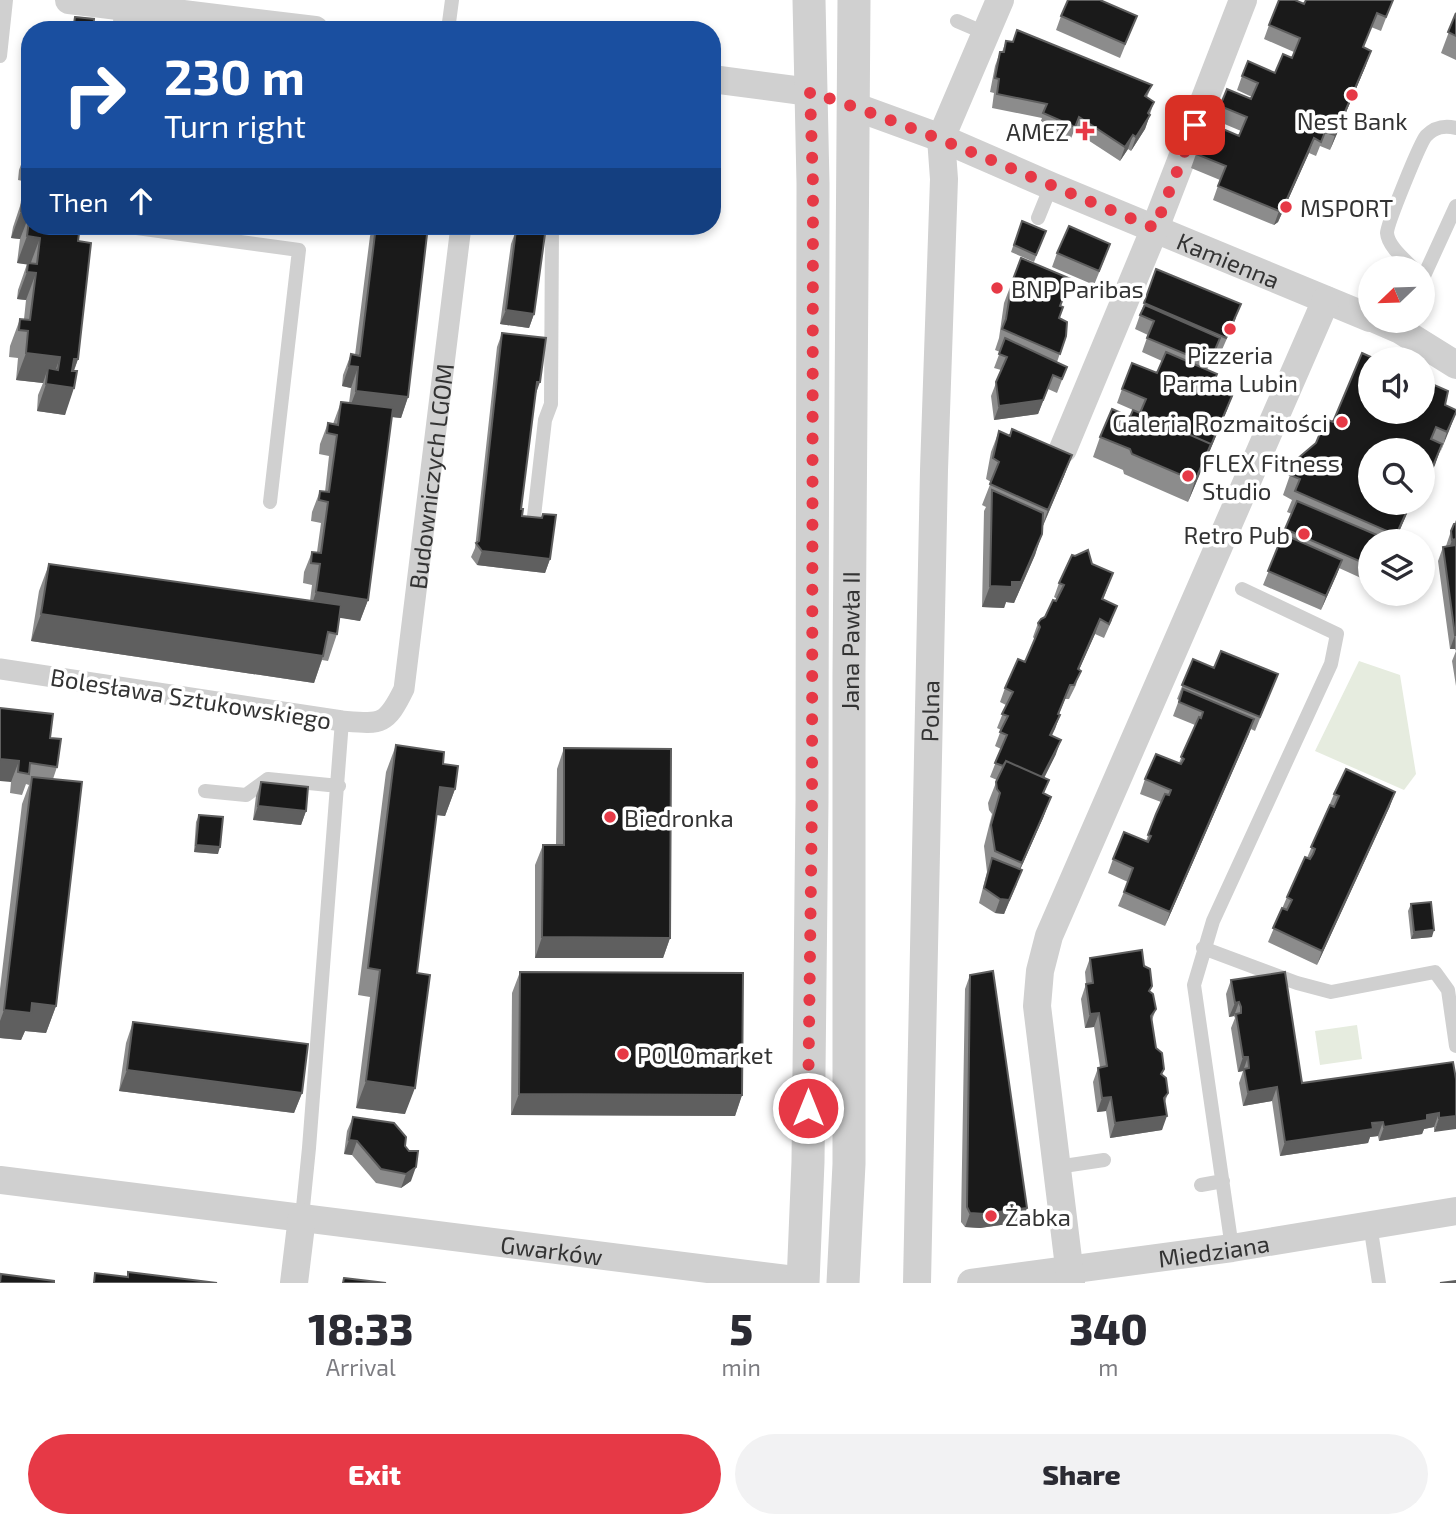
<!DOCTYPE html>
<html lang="en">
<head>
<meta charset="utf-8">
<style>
	body { margin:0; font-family:"Exo 2",sans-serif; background:#f2f2f3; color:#2b2b33; height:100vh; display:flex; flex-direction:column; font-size:26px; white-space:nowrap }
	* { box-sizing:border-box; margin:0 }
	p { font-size:23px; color:#7c7c81 }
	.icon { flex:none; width:38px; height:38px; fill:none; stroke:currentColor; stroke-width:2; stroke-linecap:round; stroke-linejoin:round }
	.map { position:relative; height:1283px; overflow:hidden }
	.side { display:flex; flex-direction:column; background:#fff; flex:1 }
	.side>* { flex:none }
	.hud { position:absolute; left:21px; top:21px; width:700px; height:214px; border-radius:28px; box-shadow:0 4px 10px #0003; background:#1a4fa0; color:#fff; overflow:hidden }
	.needle { width:46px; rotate:247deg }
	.fabs { position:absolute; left:1358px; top:256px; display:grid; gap:14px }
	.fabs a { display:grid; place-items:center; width:77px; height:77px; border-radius:50%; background:#fff; box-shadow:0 4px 10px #0003; font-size:35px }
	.pin { position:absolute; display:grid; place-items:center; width:60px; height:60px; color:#fff; margin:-30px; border-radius:14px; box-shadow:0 4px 10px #0006 }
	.me { position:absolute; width:77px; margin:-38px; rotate:0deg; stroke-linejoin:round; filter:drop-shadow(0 0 5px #0008) }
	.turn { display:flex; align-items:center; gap:24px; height:147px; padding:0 28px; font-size:32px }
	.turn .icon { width:91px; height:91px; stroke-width:2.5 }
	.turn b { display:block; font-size:49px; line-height:60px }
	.then { display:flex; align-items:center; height:66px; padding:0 28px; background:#0003; gap:14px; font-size:26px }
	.eta { display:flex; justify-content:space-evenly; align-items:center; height:119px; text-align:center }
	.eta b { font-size:42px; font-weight:800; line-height:49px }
	.cta { display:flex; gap:14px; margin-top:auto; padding:14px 28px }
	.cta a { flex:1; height:80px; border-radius:42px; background:#e63946; color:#fff; font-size:28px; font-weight:800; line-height:80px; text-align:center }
	.cta a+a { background:#f2f2f3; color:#2b2b33 }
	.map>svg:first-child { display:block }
</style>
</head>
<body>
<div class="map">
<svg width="1456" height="1283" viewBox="0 0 1456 1283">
	<rect width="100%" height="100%" fill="#fff"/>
	<path fill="#e6ecdf" d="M1359,661L1400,675L1416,774L1404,790L1315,751Z
		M1357,1025L1362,1059L1320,1065L1315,1031Z"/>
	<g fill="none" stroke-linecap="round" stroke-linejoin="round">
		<path stroke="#d0d0d0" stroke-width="14" d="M957,21L985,33
			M119,30L122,6
			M448,30L452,0
			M0,56L6,0
			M1038,218L1051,186
			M122,226L299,250L270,502
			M1413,268C1404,259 1388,246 1387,233C1387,224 1420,143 1426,136C1435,127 1444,125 1456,128
			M1423,278L1456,206
			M533,525L545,420L551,404L552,226
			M205,791L246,795L268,779L339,786
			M1203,948L1297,983L1331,992L1435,972L1448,990L1456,1046
			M1057,1167L1104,1160
			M1201,1185L1223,1181
			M302,1217L309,1148L342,721
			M1370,1224L1379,1283
			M1232,1248L1194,985L1213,921L1331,664L1337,634L1242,589"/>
		<path stroke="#d0d0d0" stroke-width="21" id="s1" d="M0,669L342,721C381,724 386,726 404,689L461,226"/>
		<g stroke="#d0d0d0" stroke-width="28">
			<path d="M69,0L315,30"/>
			<path d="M712,79L810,92"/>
			<path id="s2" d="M853,106L941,138L1051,186L1370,318"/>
			<path d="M1377,320L1400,330L1456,365"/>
			<path d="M1063,449L1155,228L1243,0"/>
			<path id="s3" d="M0,1180L803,1281"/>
			<path d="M294,1283L302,1217"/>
			<path id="s4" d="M917,1283L934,470L944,179L941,138L1000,0"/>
			<path id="s5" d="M971,1283L1232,1248L1456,1211"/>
			<path d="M1071,1283L1037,1006L1040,971L1049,936L1326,300"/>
		</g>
		<g stroke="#d0d0d0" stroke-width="33">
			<path d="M803,1283L808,1162L812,801L813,184L809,0"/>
			<path id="s6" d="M843,1283L849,1164V675L854,0"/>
		</g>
	</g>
	<path fill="#8c8c8c" d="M1393,0L1381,31L1371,27L1363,47L1366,65L1330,150L1320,146L1316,156L1309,153L1278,222L1274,225L1213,200L1220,180L1191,168L1196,154L1239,136L1241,131L1215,120L1220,106L1251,99L1252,97L1237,90L1242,76L1275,73L1292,58L1294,52L1264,39L1269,25L1304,4Z
		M1456,13V60L1441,53Z
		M1061,16H1137L1120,58L1056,30Z
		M1017,30L1152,85L1147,97L1154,102L1145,129L1131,151L1128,149L1120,161L1074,131L1070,141L1038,128L1042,118L992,108L994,93L990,92L995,66L1000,52H1002L1006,41L1013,42Z
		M29,143H30V226L78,241V359L74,371L65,415L37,411L38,395L43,383L16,380L18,358L9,357L10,346L20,319H24L26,300L17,299L18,290L27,264L17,263L20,239L11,238L13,227L22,200L25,201L27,182L18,180L19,170Z
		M1022,221L1046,231L1034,262L1011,252Z
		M374,226H428L408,397L401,418L392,417L368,600L360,621L339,617L337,634L328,661L322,660L314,683L31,641L39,591L49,564L310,601L312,585L303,583L304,572L312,552H317L321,523L311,521L312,512L320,491L325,492L329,456L319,454L320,444L328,423L333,424L341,402L349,403L351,388L342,386L343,375L351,354L355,355L370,236Z
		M516,230L534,314L529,328L500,324L511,244Z
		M1057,253L1105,258L1094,285L1052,267Z
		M1021,258L1061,307L1059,318L1066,336L1057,362L1067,367L1057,393L1048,389L1038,414L994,420L991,396L1001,370L994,368L1000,352L995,350L999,338L1004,303Z
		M1156,269L1236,318L1221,352L1216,350L1207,370L1217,374L1215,379L1221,392L1232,396L1188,502L1124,474L1123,470L1093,457L1100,437L1130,417L1133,410L1117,403L1122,389L1157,373L1162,361L1142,352L1148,335L1135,329Z
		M502,333L535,396L521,509L522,516L541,518L543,514L550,559L545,573L477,565L471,557L475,548L497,347Z
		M1445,405L1456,413L1425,486L1423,485V450L1412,502L1395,541H1370V567L1366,565L1361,578L1339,568L1321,610L1263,585L1292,514L1287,512L1292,500L1283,495L1290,475L1333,422Z
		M999,431L1010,436L1072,455L1064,476L1043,526L1035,555L1014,603L1006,602L1004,608L982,607L984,511L986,507L982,505L991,482L986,479L991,452Z
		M1456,520V686L1452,661L1456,651L1455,649H1450L1438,561L1443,547L1446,546L1451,531Z
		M1092,564L1113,573L1103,600L1112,620L1104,638L1095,634L1079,670L1076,685L1069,699H1065L1059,714L1060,715L1052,736L1056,754L1044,778L1049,780L1044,793L1051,797L1043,818L1020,870L1017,884L1004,914L995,913L979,903L987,872L984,846L992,814L989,810L988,803L997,780L990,777L1001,749L995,746L1001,730L997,728L1006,705L1000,702L1005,688L1025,662L1035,640L1033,637L1038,623L1045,617L1056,601L1057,599L1054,597L1059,583Z
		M1193,659L1214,668L1278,674L1255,731L1251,729L1165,926L1118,906L1128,882L1108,873L1113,859L1146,841L1161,802L1140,794L1145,779L1179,763L1195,725L1173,716L1179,700L1177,699Z
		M0,708L50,738L57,767L53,779L56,1006L46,1033L25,1031L21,1040L0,1038V989L22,804L29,785L26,784L22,795L10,793L11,782Z
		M396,745L443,764L455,789L445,816L436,815L417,973L405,1114L356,1108L370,997L358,995L386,772Z
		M564,748L670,938L663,958H535V865L543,845H556L557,769Z
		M261,782L306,811L301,825L253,820L256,796Z
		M1334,794L1390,806L1317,965L1268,942L1287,897L1307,858Z
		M199,815L218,854L194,852L196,822Z
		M1411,904L1432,937L1411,939L1408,911Z
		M1090,958L1144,966L1150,991L1156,1009L1152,1020L1156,1048L1164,1069L1162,1075L1168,1093L1165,1102L1162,1130L1110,1138L1106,1111L1097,1112L1093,1082L1098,1068L1100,1067L1094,1027L1085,1028L1081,999L1086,984L1085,972Z
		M520,972L742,1095L735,1116L511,1115L512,993Z
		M970,975L1022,1222L980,1228L965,1227L961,1222L965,989Z
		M1231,980L1302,1083L1456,1079L1434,1132V1127L1424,1129L1422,1134L1379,1141L1378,1136L1370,1137L1368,1143L1280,1156L1272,1101L1243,1106L1239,1083L1243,1071L1238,1072L1231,1028L1235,1018L1234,1016L1229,1017L1226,994Z
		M133,1022L302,1093L294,1113L119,1091L126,1043Z
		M353,1117L405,1146L411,1181L401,1188L376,1183L352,1155L344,1154L347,1131Z"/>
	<path fill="#5f5f5f" d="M1371,51L1366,65L1330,150L1335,135Z
		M1150,115L1145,129L1131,151L1136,137Z
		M1133,135L1128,149L1120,161L1125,147Z
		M1314,138L1309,153L1278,222L1274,225L1279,211Z
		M21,211L30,213L20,239L11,238Z
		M27,236L40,238L30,265L17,263Z
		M27,272L36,273L26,300L17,299Z
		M506,310L534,314L529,328L500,324Z
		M26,353L60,357L51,384L48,368L43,383L16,380Z
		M74,359H78L68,386Z
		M349,366L358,367L351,388L342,386Z
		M1053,375L1038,414L994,420L999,406Z
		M537,382H540L535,396Z
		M46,384L74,388L65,415L37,411Z
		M356,391L408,397L401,418L348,412Z
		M1232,396L1227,410L1188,502L1195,481Z
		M1456,412L1449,431L1440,453L1447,432Z
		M1442,444L1435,465L1425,486L1433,466Z
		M1072,455L1064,476L1041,530L1048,510Z
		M1411,502H1412L1395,541H1394Z
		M1042,534L1035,555L1014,603L1006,602L1004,608L982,607L990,586L1012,582Z
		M1456,539V553L1447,554L1452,540Z
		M482,551L550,559L545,573L477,565Z
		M1342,560L1337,574L1321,610L1326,596Z
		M316,592L368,600L360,621L309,613Z
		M41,614L323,656L314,683L31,641Z
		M1100,619L1095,634L1073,683L1078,669Z
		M1455,635V649H1450Z
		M1060,715L1055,729L1044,749L1050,735Z
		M1254,719L1249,734L1165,926L1170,912Z
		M1061,740L1056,754L1035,796L1040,782Z
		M0,759L19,761L11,782L0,781Z
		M440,787L455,789L445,816L430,814Z
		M1395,792L1390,806L1317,965L1322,951Z
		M1051,797L1043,818L1014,883L1022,863Z
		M258,806L306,811L301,825L253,820Z
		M196,845L220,847L218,854L194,852Z
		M1022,870L1004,914L995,913L1000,899Z
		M1434,930L1432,937L1411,939L1414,932Z
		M542,937L670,938L663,958H535Z
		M1239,1002L1234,1016L1229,1017L1235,1003Z
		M32,1003L56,1006L46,1033L25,1031L21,1040L0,1038V1021L4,1010Z
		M1099,1013L1094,1027L1085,1028L1090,1014Z
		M1243,1057H1248L1243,1071L1238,1072Z
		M127,1070L302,1093L294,1113L119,1091Z
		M366,1081L415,1088L405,1114L356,1108Z
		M1277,1087L1272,1101L1243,1106L1248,1092Z
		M519,1094L742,1095L735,1116L511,1115Z
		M1111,1097L1106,1111L1097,1112L1102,1098Z
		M1439,1113L1434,1127L1424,1129L1422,1134L1379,1141L1384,1127L1427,1115Z
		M1167,1116L1162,1130L1110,1138L1115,1123Z
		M1456,1116V1129L1434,1132L1439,1118Z
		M1383,1122L1378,1136L1370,1137L1368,1143L1280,1156L1285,1142Z
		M349,1140L357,1141L352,1155L344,1154Z
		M416,1167L411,1181L401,1188L406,1174Z
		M1027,1208L1022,1222L980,1228L965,1227L970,1213Z"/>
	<path fill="#1a1a1a" stroke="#5f5f5f" stroke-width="2" d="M1068,0H1100L1137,16L1125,44L1061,16Z
		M1279,0H1295L1304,4L1306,0H1393L1386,17L1377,13L1363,47L1371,51L1335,135L1325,132L1321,142L1314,138L1283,208L1279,211L1218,186L1226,166L1196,154L1209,123L1239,136L1247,117L1220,106L1227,89L1251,99L1258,83L1242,76L1248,61L1275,73L1283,54L1292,58L1300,38L1269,25Z
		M1456,13V36L1448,32Z
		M75,17L94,19L93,30H73Z
		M1017,30L1152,85L1145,96L1154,102L1148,113L1150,115L1136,137L1133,135L1125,147L1079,117L1075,127L1043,113L1047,104L997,94L999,79L995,78L1000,52H1004L1006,41L1013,42Z
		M29,143H30V154L28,153Z
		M22,200L30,201V212L21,211Z
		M30,213V226H80L78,241L91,243L78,359H74L72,371H77L74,388L46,384L48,368L58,370L60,357L26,353L28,331L19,330L20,319L30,320L36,273L27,272L28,263L37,264L40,238L27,236Z
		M1022,221L1046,231L1036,255L1014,245Z
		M376,226H428L408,397L356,391L358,367L349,366L351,354L360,356Z
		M1069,226L1110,244L1099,271L1057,253Z
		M516,230L545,234L534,314L506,310Z
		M1021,258L1071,279L1060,306L1063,307L1059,318L1067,322L1066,336L1060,354L1002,329L1006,319L1012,282Z
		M1156,269L1241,304L1226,338L1144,303Z
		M1145,305L1220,338L1209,364L1147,338L1154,321L1140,315Z
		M502,333L546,338L540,382H537L521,509H523L522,516L542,518L543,514L556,515L550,559L482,551L476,543L479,541Z
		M1005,338L1067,367L1062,379L1053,375L1043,400L999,406L996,382L1007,357L999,354Z
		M1166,352L1217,374L1215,379L1222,389L1221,392L1232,396L1209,450L1211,444L1140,413L1146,399L1122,389L1132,363L1157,373Z
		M1362,353L1375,359H1370V411H1423V380L1448,391L1445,405L1456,410V412L1447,432L1436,427L1431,439L1442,444L1433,466L1428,463L1423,475V450H1370V502H1411L1396,535L1295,491L1300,479L1290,475L1297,459L1316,443L1326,419L1333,422Z
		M341,402L393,408L368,600L316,592L320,564L311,563L312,552L321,553L328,502L319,500L320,491L329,492L337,435L327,433L328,423L338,425Z
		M1112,409L1130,417L1133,410L1211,444L1195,481L1132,454L1130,449L1100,437Z
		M1012,429L1072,455L1048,510L990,484L999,462L993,458L999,431L1010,436Z
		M992,490L1043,513L1042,534L1021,582H1012V587L990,586Z
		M1297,501L1391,541H1370V554L1366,564L1285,529Z
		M1454,524H1456V539L1452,540L1451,531Z
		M1283,534L1342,560L1326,596L1268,571Z
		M1456,545V635H1455L1443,547Z
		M1088,550L1092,564L1113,573L1102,599L1117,606L1109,624L1100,619L1078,669L1081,671L1074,685H1070L1058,714L1060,715L1050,735L1061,740L1042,777L1006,761L1003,766L995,763L1007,735L1000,732L1008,716L1002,714L1013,692L1005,688L1018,659L1025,662L1040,627L1038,623L1041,619L1045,617L1053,600L1056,601L1064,585L1059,583L1072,555L1075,556Z
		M49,564L341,605L337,634L328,632L323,656L41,614Z
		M1221,651L1278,674L1260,717L1182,685L1193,659L1214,668Z
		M1183,689L1254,719L1170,912L1124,892L1133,868L1113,859L1124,832L1148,842L1151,836L1148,835L1156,814L1165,794L1169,795L1171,790L1145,779L1156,754L1181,764L1184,759L1181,757L1199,717L1201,718L1203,712L1179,702Z
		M0,708L53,714L50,738L61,739L57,767L30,763L29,774L18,772L19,761L0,759Z
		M396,745L444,752L443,764L458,766L455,789L440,787L417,973L430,975L415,1088L366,1081L380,970L368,968Z
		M564,748L671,749L670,938L542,937L543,845H564Z
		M1006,761L1049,780L1043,793L1051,797L1022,863L995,851L991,825L1000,793L997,789L996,782Z
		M1346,769L1395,792L1322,951L1273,928L1282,908L1287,910L1292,900L1287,897L1305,857L1310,859L1313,854L1315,849L1311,847L1330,805L1334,807L1339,796L1334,794Z
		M32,777L82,782L56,1006L32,1003L31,1013L4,1010Z
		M261,782L308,787L306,811L258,806Z
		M199,815L223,817L220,847L196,845Z
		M992,858L1022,870L1009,900L1000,899L984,888Z
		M1431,902L1434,930L1414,932L1411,904Z
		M1142,950L1144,966L1150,969L1152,986L1149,991L1153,994L1156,1009L1151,1016L1156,1048L1162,1053L1164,1069L1161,1074L1166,1078L1168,1093L1164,1098L1167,1116L1115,1123L1111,1097L1102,1098L1098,1068L1107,1066L1099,1013L1090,1014L1086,984L1093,983L1090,958Z
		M993,971L1027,1208L985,1214L970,1213L967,1207L970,975Z
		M520,972L743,973L742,1095L519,1094Z
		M1285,972L1302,1083L1453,1062L1456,1079V1116L1439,1118V1113L1427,1115V1120L1384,1127L1383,1122L1372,1123L1373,1129L1285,1142L1277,1087L1248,1092L1244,1069L1249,1068L1248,1057H1243L1236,1014L1241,1013V1007L1239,1002L1235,1003L1231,980Z
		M133,1022L308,1044L302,1093L127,1070Z
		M353,1117L394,1123L406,1137L405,1146L409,1151H418L416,1167L406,1174L381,1169L357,1141L349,1140Z
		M128,1272L217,1283H94L95,1273L128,1277Z
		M1,1274L54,1281V1283H0Z
		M344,1278L386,1283H343Z
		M1456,1281V1283H1440Z"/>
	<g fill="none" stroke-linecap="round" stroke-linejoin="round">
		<path stroke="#e63946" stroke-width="12" stroke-dasharray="0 21.6" d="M808,1108L812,801L813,184L810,92C928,130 1040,182 1155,228L1195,125"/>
	</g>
	<g fill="#e63946" stroke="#fff" stroke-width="2.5">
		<circle cx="1352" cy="95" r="7"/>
		<path d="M1081.5 120.5h7v7h7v7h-7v7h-7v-7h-7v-7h7z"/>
		<circle cx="1286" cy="207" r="7"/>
		<circle cx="997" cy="288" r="7"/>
		<circle cx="1230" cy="329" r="7"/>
		<circle cx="1342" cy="422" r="7"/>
		<circle cx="1188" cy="476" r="7"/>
		<circle cx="1304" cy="534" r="7"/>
		<circle cx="610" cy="817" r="7"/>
		<circle cx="623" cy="1054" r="7"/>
		<circle cx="991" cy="1216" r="7"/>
	</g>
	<g text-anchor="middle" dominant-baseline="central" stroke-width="7" stroke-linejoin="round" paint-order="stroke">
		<g font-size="24" fill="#333" stroke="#fff" text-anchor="start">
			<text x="1352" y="120" text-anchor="middle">Nest Bank</text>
			<text x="1069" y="131" text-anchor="end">AMEZ</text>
			<text x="1300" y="207">MSPORT</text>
			<text x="1011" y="288">BNP Paribas</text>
			<text x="1230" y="354" text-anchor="middle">Pizzeria<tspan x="1230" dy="28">Parma Lubin</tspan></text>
			<text x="1328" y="422" text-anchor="end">Galeria Rozmaitości</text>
			<text x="1202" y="462">FLEX Fitness<tspan x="1202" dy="28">Studio</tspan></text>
			<text x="1290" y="534" text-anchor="end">Retro Pub</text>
			<text x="624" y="817">Biedronka</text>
			<text x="637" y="1054">POLOmarket</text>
			<text x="1005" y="1216">Żabka</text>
		</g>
		<g font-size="24" fill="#333" stroke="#fff">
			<text stroke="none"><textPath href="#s2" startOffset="406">Kamienna</textPath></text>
			<text stroke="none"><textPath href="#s1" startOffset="639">Budowniczych LGOM</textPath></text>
			<text stroke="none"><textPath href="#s6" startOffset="642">Jana Pawła II</textPath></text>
			<text transform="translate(191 698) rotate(9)">Bolesława Sztukowskiego</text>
			<text stroke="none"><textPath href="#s4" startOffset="572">Polna</textPath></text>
			<text stroke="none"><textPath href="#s3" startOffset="556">Gwarków</textPath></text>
			<text stroke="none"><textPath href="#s5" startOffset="245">Miedziana</textPath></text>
		</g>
	</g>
</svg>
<div class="fabs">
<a><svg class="needle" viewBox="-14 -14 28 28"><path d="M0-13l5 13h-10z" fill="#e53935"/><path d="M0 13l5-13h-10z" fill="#7c7c81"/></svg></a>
<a><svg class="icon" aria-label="sound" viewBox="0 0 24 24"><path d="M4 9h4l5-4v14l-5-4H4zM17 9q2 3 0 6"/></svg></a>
<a><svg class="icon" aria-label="search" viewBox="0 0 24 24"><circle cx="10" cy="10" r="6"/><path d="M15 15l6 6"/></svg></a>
<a><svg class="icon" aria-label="layers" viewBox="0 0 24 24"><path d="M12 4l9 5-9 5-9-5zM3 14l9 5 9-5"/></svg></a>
</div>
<div class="pin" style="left:1195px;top:125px;background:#d93025"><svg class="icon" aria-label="arrive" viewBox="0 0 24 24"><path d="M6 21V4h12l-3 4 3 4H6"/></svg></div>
<svg class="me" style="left:808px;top:1108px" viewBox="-20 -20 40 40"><circle r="17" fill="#e63946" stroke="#fff" stroke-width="3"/><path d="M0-11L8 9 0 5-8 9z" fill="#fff"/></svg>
<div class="hud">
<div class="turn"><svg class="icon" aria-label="right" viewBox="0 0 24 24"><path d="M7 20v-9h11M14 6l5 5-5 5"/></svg><div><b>230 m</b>Turn right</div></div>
<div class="then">Then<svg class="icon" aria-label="ahead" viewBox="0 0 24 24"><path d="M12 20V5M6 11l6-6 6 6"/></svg></div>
</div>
</div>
<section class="side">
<div class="eta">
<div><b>18:33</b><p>Arrival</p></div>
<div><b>5</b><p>min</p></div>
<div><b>340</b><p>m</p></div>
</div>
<div class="cta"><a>Exit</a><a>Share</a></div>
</section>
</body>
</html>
